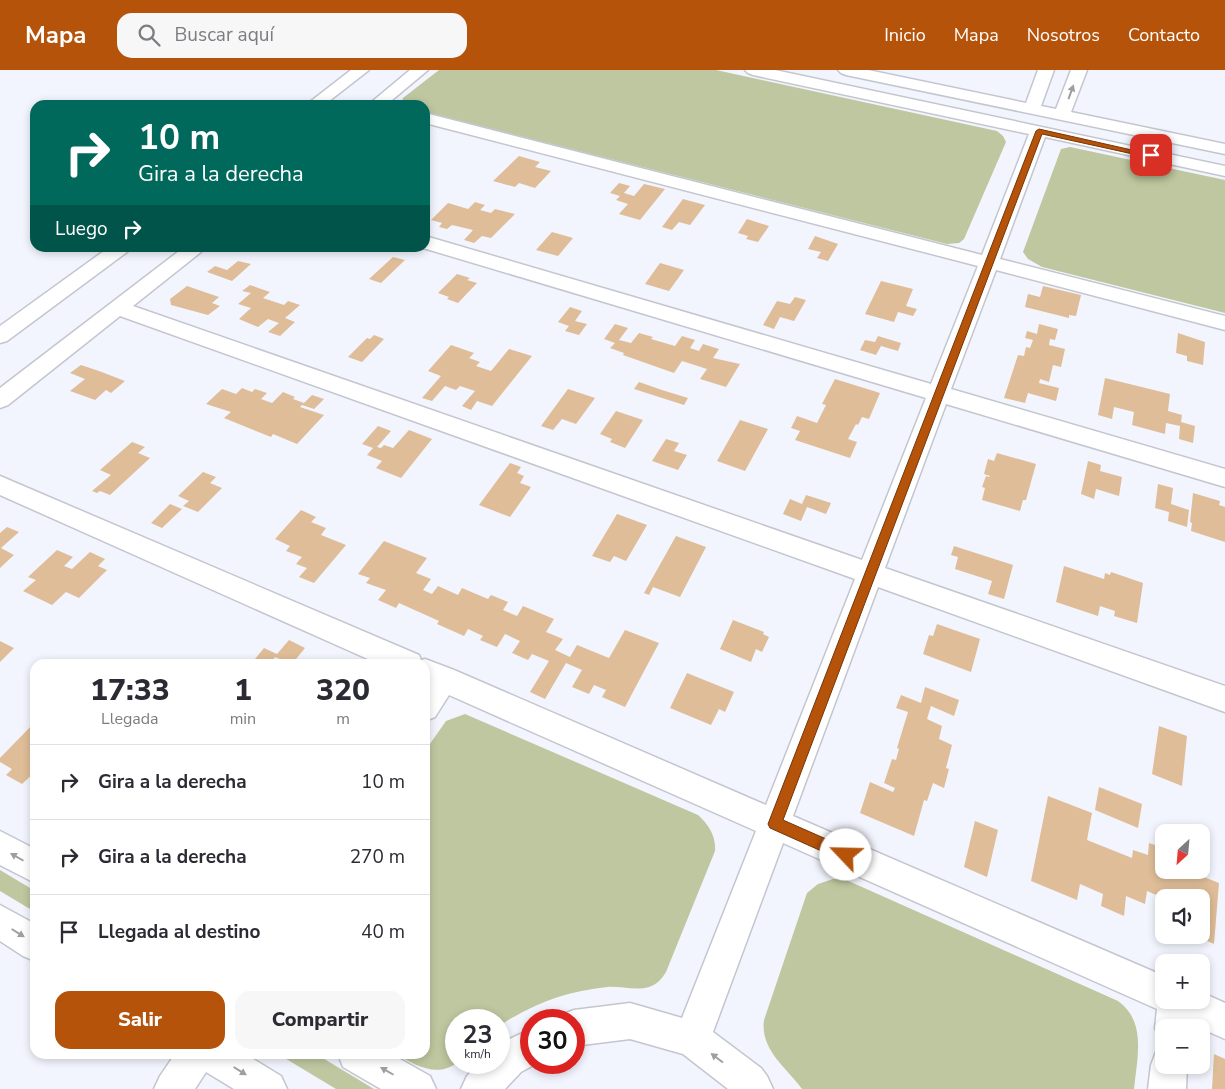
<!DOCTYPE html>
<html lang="es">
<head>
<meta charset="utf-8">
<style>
	body { margin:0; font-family:"Nunito Sans",sans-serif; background:#f7f7f7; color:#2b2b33; height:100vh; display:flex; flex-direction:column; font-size:19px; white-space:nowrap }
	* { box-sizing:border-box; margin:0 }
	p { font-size:16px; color:#7c7c81 }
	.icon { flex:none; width:28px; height:28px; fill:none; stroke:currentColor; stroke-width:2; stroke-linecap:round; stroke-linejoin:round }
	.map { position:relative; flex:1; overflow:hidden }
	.drawer { position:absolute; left:30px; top:589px; width:400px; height:400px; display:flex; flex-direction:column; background:#fff; border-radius:15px; box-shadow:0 2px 8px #0003 }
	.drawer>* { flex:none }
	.top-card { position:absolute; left:30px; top:30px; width:400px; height:152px; border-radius:15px; box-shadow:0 2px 8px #0003; background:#00695c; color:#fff; overflow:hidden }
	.needle { width:32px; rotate:206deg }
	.tools { position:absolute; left:1155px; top:754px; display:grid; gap:10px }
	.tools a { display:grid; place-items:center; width:55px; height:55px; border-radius:10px; background:#fff; box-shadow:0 2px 8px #0003; font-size:25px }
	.speed { position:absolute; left:445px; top:939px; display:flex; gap:10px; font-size:25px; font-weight:700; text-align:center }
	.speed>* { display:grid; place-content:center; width:65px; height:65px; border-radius:50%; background:#fff; box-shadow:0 2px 8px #0003; line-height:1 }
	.speed small { font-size:12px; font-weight:400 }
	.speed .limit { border:8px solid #d22; background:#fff; color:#111 }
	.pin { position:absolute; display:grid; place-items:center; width:42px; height:42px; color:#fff; margin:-21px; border-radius:10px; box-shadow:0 2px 8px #0006 }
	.me { position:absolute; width:55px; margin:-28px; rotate:294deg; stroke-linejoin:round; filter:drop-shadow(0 0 4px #0008) }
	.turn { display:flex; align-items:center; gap:18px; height:105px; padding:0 25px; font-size:22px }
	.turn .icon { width:65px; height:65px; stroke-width:2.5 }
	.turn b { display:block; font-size:35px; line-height:42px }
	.then { display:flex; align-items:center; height:48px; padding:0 25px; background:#0003; gap:10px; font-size:19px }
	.eta { display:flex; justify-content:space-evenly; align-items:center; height:85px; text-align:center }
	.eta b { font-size:30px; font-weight:800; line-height:35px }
	.button { display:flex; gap:10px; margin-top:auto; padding:10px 25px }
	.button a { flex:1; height:58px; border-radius:15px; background:#b45309; color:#fff; font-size:20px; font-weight:800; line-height:58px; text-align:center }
	.button a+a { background:#f7f7f7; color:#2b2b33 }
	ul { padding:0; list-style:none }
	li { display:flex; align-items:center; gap:15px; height:75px; padding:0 25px; border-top:1px solid #e1e1e2 }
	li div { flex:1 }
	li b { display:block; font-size:19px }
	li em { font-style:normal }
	header { display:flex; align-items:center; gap:30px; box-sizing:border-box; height:70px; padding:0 25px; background:#b45309; color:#fff }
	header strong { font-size:24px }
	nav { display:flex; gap:28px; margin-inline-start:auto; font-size:18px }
	.search { width:350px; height:45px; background:#f7f7f7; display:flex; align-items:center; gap:12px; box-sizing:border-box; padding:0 18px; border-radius:15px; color:#7c7c81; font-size:19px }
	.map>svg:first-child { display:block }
</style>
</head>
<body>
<header>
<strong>Mapa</strong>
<div class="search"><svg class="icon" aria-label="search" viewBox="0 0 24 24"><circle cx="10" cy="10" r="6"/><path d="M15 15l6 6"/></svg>Buscar aquí</div>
<nav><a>Inicio</a><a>Mapa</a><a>Nosotros</a><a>Contacto</a></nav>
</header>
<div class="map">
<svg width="1225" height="1019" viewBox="0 0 1225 1019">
	<rect width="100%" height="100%" fill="#f2f5fd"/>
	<path fill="#bec79f" d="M439,0H716L997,61L1003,66L1006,72L964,169L959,173L947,174L425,42V35H404L402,31L403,28Z
		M1070,77L1225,110V243L1042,197L1028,189L1023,182L1061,79Z
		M465,644L698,745C709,755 716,766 715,781L666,902C662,909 656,915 649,917C636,921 620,916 607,917C567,921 532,934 499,956V950H456L457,993C436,1008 415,995 396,984H425V681L446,651Z
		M0,800L35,821V842L0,821Z
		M833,809H844L1118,931C1147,952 1137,988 1134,1019H802C786,997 760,980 764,950L807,823L818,814Z
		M278,984H316L374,1019H336Z"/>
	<path fill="#dfbd98" d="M519,86L540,92L535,97L551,101L535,118L519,113L515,117L493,111Z
		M619,113L630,116L624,123L634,126L644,114L665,119L640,150L619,144L628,134L616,130L620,126L610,123Z
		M683,129L705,135L690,155L679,152L672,160L662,157Z
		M475,132L485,135L480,140L491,143L495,139L515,144L491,168L482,166L474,173L464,170L473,160L452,155L447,159L439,157L442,153L431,150L448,133L468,139Z
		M747,149L769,156L758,172L746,169L748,166L738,163Z
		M552,162L573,168L558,186L536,180Z
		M815,166L838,174L828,191L817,188L821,182L808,179Z
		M393,187L405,190L381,213L369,209Z
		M238,191L251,194L232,211L207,202L215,196L227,200Z
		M660,193L684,200L669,221L645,214Z
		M457,204L470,208L467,210L477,213L458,233L447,229L449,227L438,223Z
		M881,211L913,219L906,236L917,239L913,246L898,242L894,252L865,244Z
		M250,215L270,222L263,228L284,235L288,231L300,235L285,248L295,252L280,266L268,262L279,253L268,249L258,257L239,249L251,238L238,234L251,223L242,221Z
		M187,216L219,227L212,233L220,236L208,245L171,235L170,229Z
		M1043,216L1081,225L1076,246L1069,245V248L1025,237L1028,224L1040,227Z
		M795,227L806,230L794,251L780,247L774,259L763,255L777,231L790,234Z
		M570,237L582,241L575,251L587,254L579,265L565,261L569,256L558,252Z
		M615,254L628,258L619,270L631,273L639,263L653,267L651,269L675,276L682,266L695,270L690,278L699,281L703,274L719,279L713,288L740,294L726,317L700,309L707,299L682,291L674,303L623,285L624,283L610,278L615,273L604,269Z
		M1039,254L1058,259L1055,270L1050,269L1049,275L1065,279L1061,297L1053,295L1049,312L1040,309L1039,313L1059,318L1056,331L1028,323L1025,333L1004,328L1018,285L1024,286L1026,277L1030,278L1033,270L1025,268L1027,261L1037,264Z
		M1178,263L1205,272L1203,295L1187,291V286L1176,283Z
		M374,265L384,269L362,292L348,287L367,268L370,269Z
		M878,266L901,273L898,281L881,276L876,285L860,280L865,270L875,272Z
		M451,275L474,283L469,288L480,292L476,296L491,301L509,279L532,286L492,336L477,331L471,340L462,336L475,321L460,316L456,320L445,316L432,331L422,328L441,306L428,301Z
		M81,295L99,301L125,311L111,323L106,320L95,330L70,321L85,309L70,303Z
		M1105,308L1170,324L1168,341L1182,345L1181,352L1195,356L1193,373L1179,369L1180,356L1166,353L1165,364L1132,355L1134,342L1114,337L1112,349L1098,345Z
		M835,309L880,323L869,349L862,347L858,355L856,354L848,369L857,372L850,388L795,370L800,361L791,358L797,346L817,353L826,335L822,334Z
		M639,312L662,320L688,328L684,335L634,319Z
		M242,318L252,322L255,319L267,323L261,329L272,333L283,322L295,327L293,329L304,333L312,325L324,329L314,339L302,335L300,337L324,345L297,374L273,364L271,367L224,348L231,342L206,334L222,319L236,324Z
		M568,319L595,328L576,354L562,349L553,360L541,356Z
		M616,341L643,350L625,378L610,372L612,369L600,364Z
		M740,350L768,359L745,401L717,391Z
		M378,356L391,361L377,377L381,378L384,375L393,378L409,360L432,369L401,408L376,398L382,391L367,385L373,378L362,374Z
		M666,369L679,373L674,381L687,385L678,400L652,391Z
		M132,372L145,377L138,383L150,388L110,425L100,421L97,423L92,421L111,405L100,400Z
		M997,383L1036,394L1029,419L1026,430H1023L1020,441L982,430L985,418L982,417L986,406L989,407L990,406L984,404L988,389L994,391Z
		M1088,391L1101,395L1100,401L1122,407L1119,426L1096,419L1094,429L1081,424Z
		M510,393L521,397L517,403L524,406L520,413L531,417L510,447L479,435Z
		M203,402L216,407L210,413L222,418L198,442L183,436L189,431L178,426Z
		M1158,414L1173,418L1171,434L1189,440L1187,457L1168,451L1169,442L1155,438Z
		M1193,423L1220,431L1219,435L1225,437V472L1191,461L1192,453L1190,452Z
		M806,425L831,433L826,444L807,437L801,451L783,444L790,429L802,434Z
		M170,434L182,439L162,458L151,453Z
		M301,440L316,447L311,452L326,458L321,465L346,475L314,513L299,507L307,498L296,494L302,487L286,481L290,476L275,469Z
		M617,444L647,455L626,491L614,486L610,492L592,486Z
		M7,457L19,462L1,478L14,485L0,498V463Z
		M676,466L706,477L680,527L653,517L649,525L644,523Z
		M384,471L427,488L416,503L431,509L423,520L432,524L438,516L458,525L462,518L488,529L491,525L508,532L503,540L517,546L523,536L554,549L546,562L563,569L555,580L570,587L577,575L609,588L625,560L659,573L625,637L602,627L606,620L594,615L589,624L572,617L582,600L566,593L545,629L530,622L549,591L532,584L528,590L512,583L520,571L505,564L497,577L480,570L483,566L468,559L464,566L437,554L439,551L399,533L396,538L378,530L386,520L366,513L370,508L358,504Z
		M954,476L1013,495L1004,529L988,524L992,511L955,499L958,487L951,485Z
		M57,480L73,487L64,496L72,499L90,482L105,489L98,496L107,500L79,528L66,522L52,535L23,521L36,510L28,507Z
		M1064,496L1104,509L1105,503L1110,505L1111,502L1143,513L1137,553L1114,546L1115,541L1100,536L1098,546L1056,532Z
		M733,550L764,562L763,564L769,567L762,582L756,579L751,592L720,579Z
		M937,554L980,569L971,602L923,584L929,565L933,566Z
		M289,570L305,578L292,594L275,587L273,590L281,594H251L264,578L277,584Z
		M0,571L14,578L0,592Z
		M687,603L734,622L725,642L719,639L711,655L670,638Z
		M925,617L959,630L954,646L931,636L927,649L942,656L939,669L952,675L946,698L949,699L944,718L933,713L927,731L924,730L914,766L860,743L870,712L893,722L895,718L884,713L892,689L896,690L899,679L897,678L908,642L896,638L901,625L921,633Z
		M35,652V702L22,714L6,705L12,699L0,692V688Z
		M1159,656L1187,666L1182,716L1152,704Z
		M1099,717L1142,734L1138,758L1095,740Z
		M1048,726L1092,743L1087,770L1132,788L1133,780L1148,785L1149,773L1164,778V800H1186L1219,813L1214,874L1194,865H1201V828H1163L1147,821L1145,834L1126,826L1124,846L1101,836L1103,824L1080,814L1077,830L1031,811Z
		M975,751L998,760L987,807L964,797Z
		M1214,984L1225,989V1019H1212Z"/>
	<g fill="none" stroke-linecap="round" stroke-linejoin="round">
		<defs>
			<path id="street" d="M351,0H369L324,35H306Z
				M410,0H428L386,35H368Z
				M745,0H775L1225,96V106L1045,67L1000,189L1225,246V260L996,200L951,319L1225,399V417L946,334L885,498L1225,616V642L878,517L793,746L1164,906V930H1201V922L1225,933V969L1191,954V958H1164V972L1160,971L1155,958L1157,939L783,773L713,962L761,998L767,1006L773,1019H728L683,984L630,969L574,976V950H559L561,945L574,940L630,933L682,948L756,761L449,625L435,647L425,651V594H379L0,425V406L419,585L421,590L425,589L454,600L766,735L855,509L120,246L8,335L0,338V318L183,178H203L201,182L133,236L862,490L926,328L423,178H425V166L432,168L931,314L978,196L425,53V43L982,185L1029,64L753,5L748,3Z
				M838,0H868L1026,33L1038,0H1054L1041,36L1056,39L1071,0H1087L1071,42L1225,74V84L846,5L841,3Z
				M108,178H130L127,182L7,271L0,273V256Z
				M0,761L35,779V813L0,795Z
				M0,835L35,854V891L23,886L0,871Z
				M531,959V992H539L521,1002L505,1019H461L467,1006L480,992H499V974Z
				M1164,979V995H1187L1186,1019H1148L1151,995L1156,982Z
				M175,984H245L281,1006L287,1019H234L206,1002L195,1019H154L160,1006Z
				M338,984H391L430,1006L436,1019H381L343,997Z"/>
		</defs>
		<use href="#street" stroke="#c4c6cf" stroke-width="3"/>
		<use href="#street" fill="#fff" fill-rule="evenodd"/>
	</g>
	<defs><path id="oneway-solid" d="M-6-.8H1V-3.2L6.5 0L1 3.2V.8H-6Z" transform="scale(1.25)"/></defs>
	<g fill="#9f9fa0">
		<use href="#oneway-solid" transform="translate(1071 22) rotate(-70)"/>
		<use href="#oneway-solid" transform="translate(17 787) rotate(-150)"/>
		<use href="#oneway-solid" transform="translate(18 863) rotate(32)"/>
		<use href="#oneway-solid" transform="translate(717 988) rotate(-143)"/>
		<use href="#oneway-solid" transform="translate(240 1001) rotate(32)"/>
		<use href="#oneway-solid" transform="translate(387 1001) rotate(-150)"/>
	</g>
	<path fill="#b45309" stroke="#753606" d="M1039,59L1154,85L1151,88L1042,64L783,750L851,780L853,785L851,789L846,792L770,758L768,754L1036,61Z"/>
</svg>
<div class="tools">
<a><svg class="needle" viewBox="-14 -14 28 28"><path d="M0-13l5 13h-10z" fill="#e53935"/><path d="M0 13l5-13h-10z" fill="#7c7c81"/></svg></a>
<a><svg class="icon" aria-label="sound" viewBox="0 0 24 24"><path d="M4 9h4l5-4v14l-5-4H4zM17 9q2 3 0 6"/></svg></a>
<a>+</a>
<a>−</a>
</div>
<div class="speed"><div>23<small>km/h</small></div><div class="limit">30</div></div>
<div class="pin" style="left:1151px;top:85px;background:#d93025"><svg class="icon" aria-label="arrive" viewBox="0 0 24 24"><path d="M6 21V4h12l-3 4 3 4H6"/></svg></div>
<svg class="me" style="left:846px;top:785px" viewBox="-20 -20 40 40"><circle r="19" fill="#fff"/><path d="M0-13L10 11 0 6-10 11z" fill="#b45309"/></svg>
<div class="top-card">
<div class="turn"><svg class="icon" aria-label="right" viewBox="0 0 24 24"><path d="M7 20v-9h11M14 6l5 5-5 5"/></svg><div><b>10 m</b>Gira a la derecha</div></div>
<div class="then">Luego<svg class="icon" aria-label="right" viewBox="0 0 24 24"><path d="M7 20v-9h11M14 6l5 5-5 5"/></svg></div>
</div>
<section class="drawer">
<div class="eta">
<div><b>17:33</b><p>Llegada</p></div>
<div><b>1</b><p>min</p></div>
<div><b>320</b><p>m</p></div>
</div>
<ul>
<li><svg class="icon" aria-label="right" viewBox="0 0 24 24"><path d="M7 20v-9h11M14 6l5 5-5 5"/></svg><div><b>Gira a la derecha</b></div><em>10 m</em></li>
<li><svg class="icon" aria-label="right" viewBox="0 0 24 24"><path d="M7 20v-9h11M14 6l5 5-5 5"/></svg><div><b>Gira a la derecha</b></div><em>270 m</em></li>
<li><svg class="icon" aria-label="arrive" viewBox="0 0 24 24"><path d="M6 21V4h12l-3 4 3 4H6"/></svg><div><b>Llegada al destino</b></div><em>40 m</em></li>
</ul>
<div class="button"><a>Salir</a><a>Compartir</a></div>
</section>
</div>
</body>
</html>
